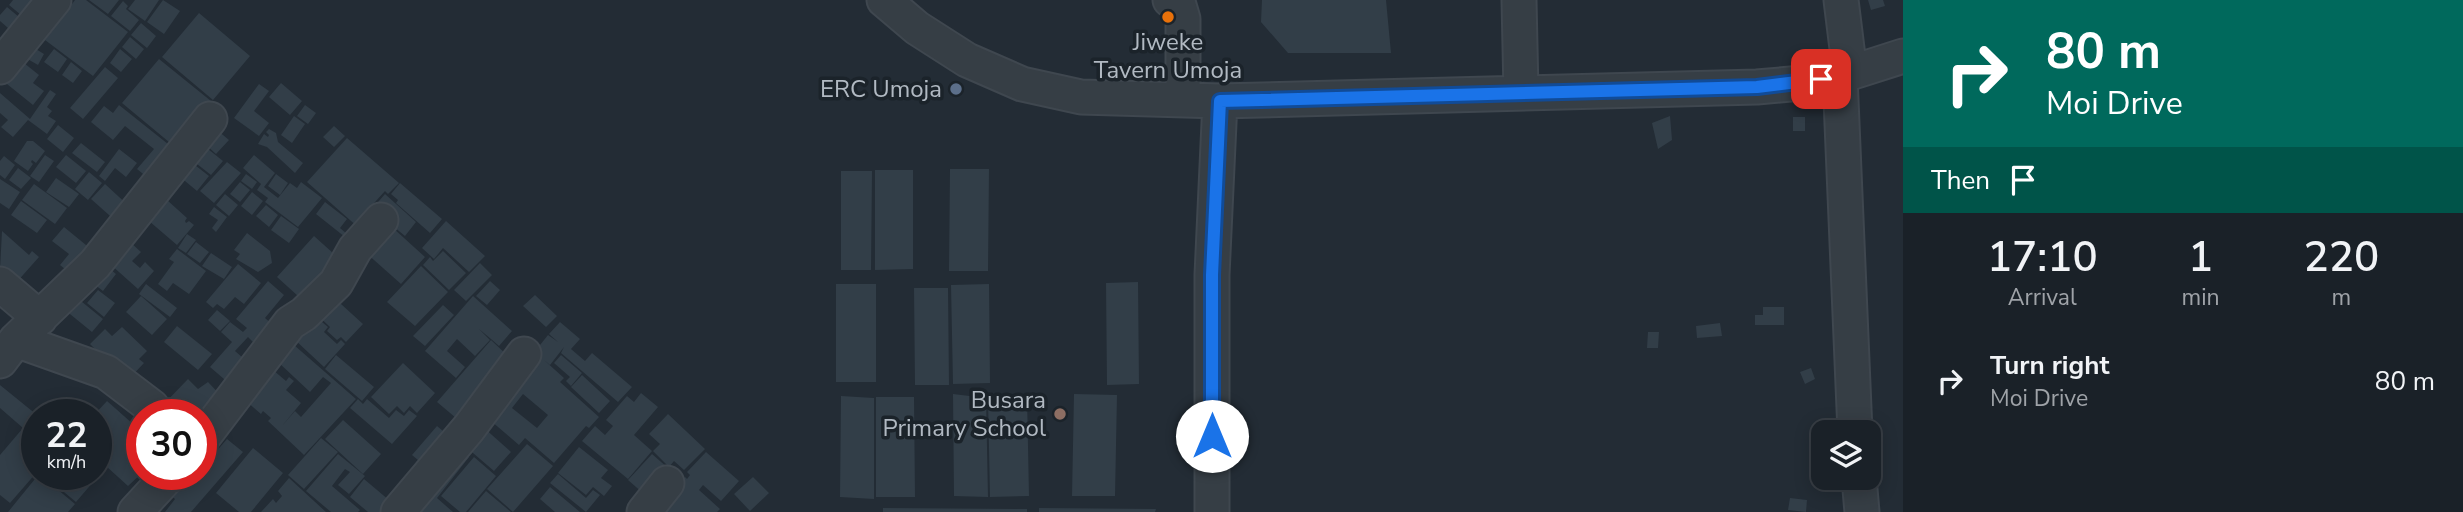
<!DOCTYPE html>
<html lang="en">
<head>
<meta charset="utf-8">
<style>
	body { margin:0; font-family:"Nunito Sans",sans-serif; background:#272e34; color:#f1f3f6; height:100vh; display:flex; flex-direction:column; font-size:26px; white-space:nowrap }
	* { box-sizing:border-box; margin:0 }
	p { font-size:23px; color:#9fa3a8 }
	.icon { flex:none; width:38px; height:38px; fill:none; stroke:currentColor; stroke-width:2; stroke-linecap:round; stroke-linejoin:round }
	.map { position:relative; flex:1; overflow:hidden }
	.details { display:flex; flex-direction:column; background:#1a2128; width:560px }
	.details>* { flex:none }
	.top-card { background:#00695c; color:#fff; overflow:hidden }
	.controls { position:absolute; left:1811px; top:420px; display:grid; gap:14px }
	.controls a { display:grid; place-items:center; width:70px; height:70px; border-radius:14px; background:#1a2128; box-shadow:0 4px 18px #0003,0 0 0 2px #383e45; font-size:35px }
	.speed { position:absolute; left:21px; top:399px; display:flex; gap:14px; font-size:35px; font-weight:700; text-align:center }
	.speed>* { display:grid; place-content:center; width:91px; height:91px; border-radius:50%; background:#1a2128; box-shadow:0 4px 18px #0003,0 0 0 2px #383e45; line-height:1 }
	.speed small { font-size:18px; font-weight:400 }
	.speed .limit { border:10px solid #d22; background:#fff; color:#111 }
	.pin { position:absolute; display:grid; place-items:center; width:60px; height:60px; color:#fff; margin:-30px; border-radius:14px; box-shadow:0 4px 10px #0006 }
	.me { position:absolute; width:77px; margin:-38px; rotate:0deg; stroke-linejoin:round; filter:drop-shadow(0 0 5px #0008) }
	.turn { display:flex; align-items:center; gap:24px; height:147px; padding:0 28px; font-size:32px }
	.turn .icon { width:91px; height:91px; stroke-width:2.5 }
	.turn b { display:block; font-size:49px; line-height:60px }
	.then { display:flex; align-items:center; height:66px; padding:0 28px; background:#0003; gap:14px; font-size:26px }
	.eta { display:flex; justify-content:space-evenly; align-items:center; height:119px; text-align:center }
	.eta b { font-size:42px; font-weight:600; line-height:49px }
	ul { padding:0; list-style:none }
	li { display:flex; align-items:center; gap:21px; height:98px; padding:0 28px }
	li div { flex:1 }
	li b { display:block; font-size:26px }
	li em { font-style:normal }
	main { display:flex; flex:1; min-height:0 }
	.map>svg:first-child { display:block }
</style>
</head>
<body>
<main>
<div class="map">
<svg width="1903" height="512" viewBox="0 0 1903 512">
	<rect width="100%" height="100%" fill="#232c35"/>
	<path fill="#323e48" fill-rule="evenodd" d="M13,0H33L39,6L27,20L9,5Z
		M75,0H86L128,32L93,76L45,40Z
		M89,0H119L108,14Z
		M135,0H159L145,21L128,9Z
		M163,0L180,11L164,34L147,22Z
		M1262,0H1386L1391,53H1288L1261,22Z
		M1868,0H1883L1885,6L1871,10Z
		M123,1L128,6L126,9L139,20L130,31L111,16Z
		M7,7L25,22L15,34L0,21V15Z
		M199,13L250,56L213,100L162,57Z
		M141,23L156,36L147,48L131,35Z
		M130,37L144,49L136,59L122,47Z
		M31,46L44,54L38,65L24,57Z
		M54,49L67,59L58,72L44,62Z
		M120,49L132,59L121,72L110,63Z
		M19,59L39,75L33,83L44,91L33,105L2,80Z
		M159,59L211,101L175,147L122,103Z
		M71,62L82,71L73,83L62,75Z
		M105,67L118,78L83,119L70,108Z
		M281,83L302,101L290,115L269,97Z
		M259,84L269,91L254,111L269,123L259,136L234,118Z
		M50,90L56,94L47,107L52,111L48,116L56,121L47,134L28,120L13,137L1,127L8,120L0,113V93L30,119Z
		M119,105L173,148L148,178L137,169L154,149L125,126L113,140L91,122L104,106L113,113Z
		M305,105L316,113L308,124L297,116Z
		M294,116L305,124L292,143L281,135Z
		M1670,116L1672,140L1658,149L1652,123Z
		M1793,117H1805V131H1793Z
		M58,125L74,138L63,152L47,139Z
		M334,126L345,136L334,147L323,137Z
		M269,129L276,133L278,142L303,163L295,173L267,147L258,144L264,134L268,137L269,135L266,132Z
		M217,130L229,140L216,154L205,144Z
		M347,138L399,183L388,194L385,191L366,212L359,228L307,182Z
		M27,141H33L45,151L36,163L32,160L31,162L33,164L28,171L14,161Z
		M81,143L105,162L97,172L72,153Z
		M203,145L223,161L211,175L192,160Z
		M119,149L137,163L126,177L115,168L105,181L99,176Z
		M45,155L54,161L39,182L30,176Z
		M66,155L86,171L76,183L56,167Z
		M254,155L275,173L264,187L278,198L290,183L297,188L301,182L322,198L298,227L265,202L268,198L257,190L261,184L243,168Z
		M4,156L15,165L5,179L0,175V161Z
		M191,162L209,176L197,191L179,176Z
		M227,162L241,173L214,203L200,191Z
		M18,168L31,178L21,189L9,180Z
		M950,169H989L988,271H949Z
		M875,170H913V269L875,270Z
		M841,171H872L871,270H841Z
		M89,172L102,183L88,200L75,189Z
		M246,174L257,182L252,189L241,181Z
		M276,174L288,183L280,195L268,186Z
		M56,178L79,194L69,207L46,192Z
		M0,179L20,192L9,209L0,203Z
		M240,182L250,190L240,202L230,194Z
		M400,183L442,219L430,233L396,203L398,200L391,194Z
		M34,184L67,208L55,224L22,200Z
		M105,184L131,208L118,223L91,199Z
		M252,192L263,201L252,215L241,206Z
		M225,194L238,205L229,216L216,205Z
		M385,194L416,222L405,236L372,209Z
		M167,200L187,218L185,221L186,223L189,221L194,225L177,245L149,221Z
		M21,201L47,220L37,233L11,215Z
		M325,202L347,219L340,228L347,234L345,237L316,214Z
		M266,205L278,215L269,227L256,216Z
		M214,207L227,217L216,232L212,228L218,220L209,214Z
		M281,216L299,229L289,243L271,230Z
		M446,221L485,256L469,272L443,248L434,259L422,248Z
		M64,227L97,254L76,278L60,265L69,254L52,241Z
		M393,228L425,257L401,284L365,252Z
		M2,231L29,255L32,251L39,257L15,284L0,270Z
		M247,233L270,251L272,263L258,272L236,259L240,254L234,250Z
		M187,234L196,240L186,253L178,248Z
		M314,236L343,262L309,306L277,277Z
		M130,242L141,252L132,261L140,268L145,262L154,271L138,289L110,264Z
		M196,242L209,252L200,263L187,254Z
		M177,249L206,271L189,294L173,283L167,291L158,284L174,262L169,259Z
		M443,251L466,273L449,290L423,265L430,257L433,261Z
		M211,253L232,267L224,279L202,266Z
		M480,263L492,275L466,301L454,290Z
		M104,264L116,274L103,291L90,281Z
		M238,264L261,283L244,304L235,297L224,309L217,304L213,308L206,302Z
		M421,266L448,292L415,326L387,302Z
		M268,281L284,295L265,318L273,325L256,345L248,337L235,351L250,364L231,385L210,367L232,342L221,332L230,322L243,332L247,328L236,319Z
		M490,281L500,290L487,305L476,296Z
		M1138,282L1139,384L1107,385L1106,283Z
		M146,284L177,308L170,317L139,294Z
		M836,284H876V382H836Z
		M989,284L990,383L953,384L951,285Z
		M914,288H948L949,385H915Z
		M98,290L115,303L104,317L87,303Z
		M330,294L363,324L346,342L341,337L337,340L327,331L330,327L314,312Z
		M535,295L557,316L546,327L523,306Z
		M141,296L167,319L152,335L126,312Z
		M473,296L512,331L499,346L491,339L494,335L491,339L479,329L490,340L475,356L457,339L447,351L465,367L456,378L425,351Z
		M76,297L103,319L92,332L65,310Z
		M443,305L454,315L425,346L413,336Z
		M1763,307H1784V325H1755V315H1763Z
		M217,310L230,321L220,331L208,320Z
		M316,317L328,327L324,332L337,344L341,340L345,344L324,367L295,340Z
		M560,322L580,339L571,349L585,361L592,353L632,387L618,402L561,353L564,347L550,365L544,360L564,378L560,382L599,417L589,428L586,426L554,463L525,438L519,445L484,415L548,335L558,342L549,334ZM523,394L548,415L537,428L512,408Z
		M1720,323L1722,336L1697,338L1696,326Z
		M177,326L212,354L198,370L164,342Z
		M122,327L147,351L139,359L144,363L127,381L90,344L105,329L112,336Z
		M1648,332H1659L1658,348H1647Z
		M491,340L509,357L456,418L437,402Z
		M294,345L356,399L304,455L268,421L271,418L263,411L261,414L245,400L273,370L286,381L289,377L294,381L286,390L301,403L282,426L295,411L301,417L331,383L323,377L310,392L278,362Z
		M336,355L374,387L362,401L325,369Z
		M561,355L582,373L571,386L566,381L570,377L554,363Z
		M403,363L435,393L417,413L410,406L404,413L397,406L389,414L371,397Z
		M1811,368L1815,379L1805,384L1800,372Z
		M582,375L610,401L599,413L571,387Z
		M188,379L198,389L208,382L227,402L201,415H169L161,407Z
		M0,385L37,415V460L31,467L37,472L10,503L0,495V455L23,428L0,408Z
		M641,393L658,407L634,435L652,451L628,479L582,441L595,426L605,435L613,426L606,420L627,396L634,402Z
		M953,394L986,398L988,497L954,496Z
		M1074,394L1117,395L1115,496H1072Z
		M841,396L874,398V499L840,497Z
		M1027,396L1029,496L990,497L988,398Z
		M876,397H914L915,497H876Z
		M358,399L363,404L367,399L389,418L396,410L404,416L409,410L417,416L392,444L350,408Z
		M107,401L142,432V473L128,486L96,457V415H94Z
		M668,414L705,449L684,470L674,461L669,467L653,451L660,444L649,434Z
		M343,420L381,454L363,474L325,439Z
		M437,426L456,442L431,471L412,455Z
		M483,427L511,452L494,471L466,447Z
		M321,438L338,452L304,489L288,475Z
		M227,439L243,452L191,512H165L175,499L165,491L180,474L194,476L201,474V469Z
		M527,444L553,466L513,512L487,489Z
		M455,446L469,457L437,498L453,512H417Z
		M579,447L608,470L601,478L612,486L604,496L593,487L586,495L558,473Z
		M253,448L283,473L251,512H239L216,493Z
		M706,452L739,481L721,501L703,485L699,490L720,509L717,512H666L659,506L685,477L687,479L690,475L687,472Z
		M338,454L365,476L349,494L338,485L350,472L345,469L332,486L360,510L358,512H331L306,491Z
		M652,454L668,468L644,494L628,480Z
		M474,457L496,476L466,512H460L441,496Z
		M39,474L75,504L68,512H8Z
		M51,474H86L94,481L76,502L47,478Z
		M558,474L586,498L593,490L600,495L586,512L550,483Z
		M753,477L769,493L750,511L734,494Z
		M289,478L326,512H261L273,499L276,503L282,496L278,491Z
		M364,479L396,506L390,512H368L350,497Z
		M550,487L580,512H555L540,499Z
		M486,491L511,512H468Z
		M1790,498L1807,500L1806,512L1788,510Z
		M883,508L1027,509V512H883Z
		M1039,508L1156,509L1155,512H1039Z"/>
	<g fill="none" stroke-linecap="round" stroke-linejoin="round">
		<defs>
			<path id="minor" d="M884,0L917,28L967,60L1022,84L1081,97L1220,101L1757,87L1802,83L1850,73L1903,56
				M1170,0L1178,2L1183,19V100
				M1519,0L1521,93
				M1841,0L1850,73
				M0,67L54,0
				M1840,76L1855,432
				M0,284L40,318
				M16,340L106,372L152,407L158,415
				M0,361L16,340L95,264L210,119
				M201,440L290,323L304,314L336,283L355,249L381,220
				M1859,478L1862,512
				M135,512L170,474
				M398,512L469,428L524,354
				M644,512L667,483
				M1212,512V275L1220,101"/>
		</defs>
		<use href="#minor" stroke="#3f474f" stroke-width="37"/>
		<use href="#minor" stroke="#363e45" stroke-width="33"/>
	</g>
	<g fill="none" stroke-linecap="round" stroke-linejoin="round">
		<defs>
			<path id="route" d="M1212,436V275L1220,101L1757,87L1821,79"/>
		</defs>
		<use href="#route" stroke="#114b97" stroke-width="18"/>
		<use href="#route" stroke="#1a73e8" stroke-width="12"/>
	</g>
	<circle fill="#e8710a" stroke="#1b232a" stroke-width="2.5" cx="1168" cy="17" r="7"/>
	<circle fill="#5c6f8a" stroke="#1b232a" stroke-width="2.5" cx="956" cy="89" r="7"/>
	<circle fill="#8d6e63" stroke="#1b232a" stroke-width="2.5" cx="1060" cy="414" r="7"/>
	<g text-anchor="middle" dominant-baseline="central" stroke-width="7" stroke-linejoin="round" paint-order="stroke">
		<g font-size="24" fill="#b1b9c2" stroke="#1b232a" text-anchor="end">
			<text x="1168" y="42" text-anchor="middle">Jiweke<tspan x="1168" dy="28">Tavern Umoja</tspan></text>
			<text x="942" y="89">ERC Umoja</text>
			<text x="1046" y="400">Busara<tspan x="1046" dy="28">Primary School</tspan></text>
		</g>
	</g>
</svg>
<div class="controls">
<a><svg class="icon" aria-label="layers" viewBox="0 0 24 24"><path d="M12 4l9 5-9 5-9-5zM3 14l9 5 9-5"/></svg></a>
</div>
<div class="speed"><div>22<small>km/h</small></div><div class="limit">30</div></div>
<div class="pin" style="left:1821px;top:79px;background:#d93025"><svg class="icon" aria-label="arrive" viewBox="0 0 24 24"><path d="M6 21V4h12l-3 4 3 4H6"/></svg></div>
<svg class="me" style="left:1212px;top:436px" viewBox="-20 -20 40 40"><circle r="19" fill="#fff"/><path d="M0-13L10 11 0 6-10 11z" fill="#1a73e8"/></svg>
</div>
<section class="details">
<div class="top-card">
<div class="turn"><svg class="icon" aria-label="right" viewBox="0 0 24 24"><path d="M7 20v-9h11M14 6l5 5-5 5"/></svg><div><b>80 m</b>Moi Drive</div></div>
<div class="then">Then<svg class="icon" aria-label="arrive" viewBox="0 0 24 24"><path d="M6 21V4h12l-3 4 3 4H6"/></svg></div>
</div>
<div class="eta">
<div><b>17:10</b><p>Arrival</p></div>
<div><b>1</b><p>min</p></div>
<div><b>220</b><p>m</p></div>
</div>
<ul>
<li><svg class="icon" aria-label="right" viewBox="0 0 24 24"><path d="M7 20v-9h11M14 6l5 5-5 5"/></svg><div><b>Turn right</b><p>Moi Drive</p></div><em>80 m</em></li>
</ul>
</section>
</main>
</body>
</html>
